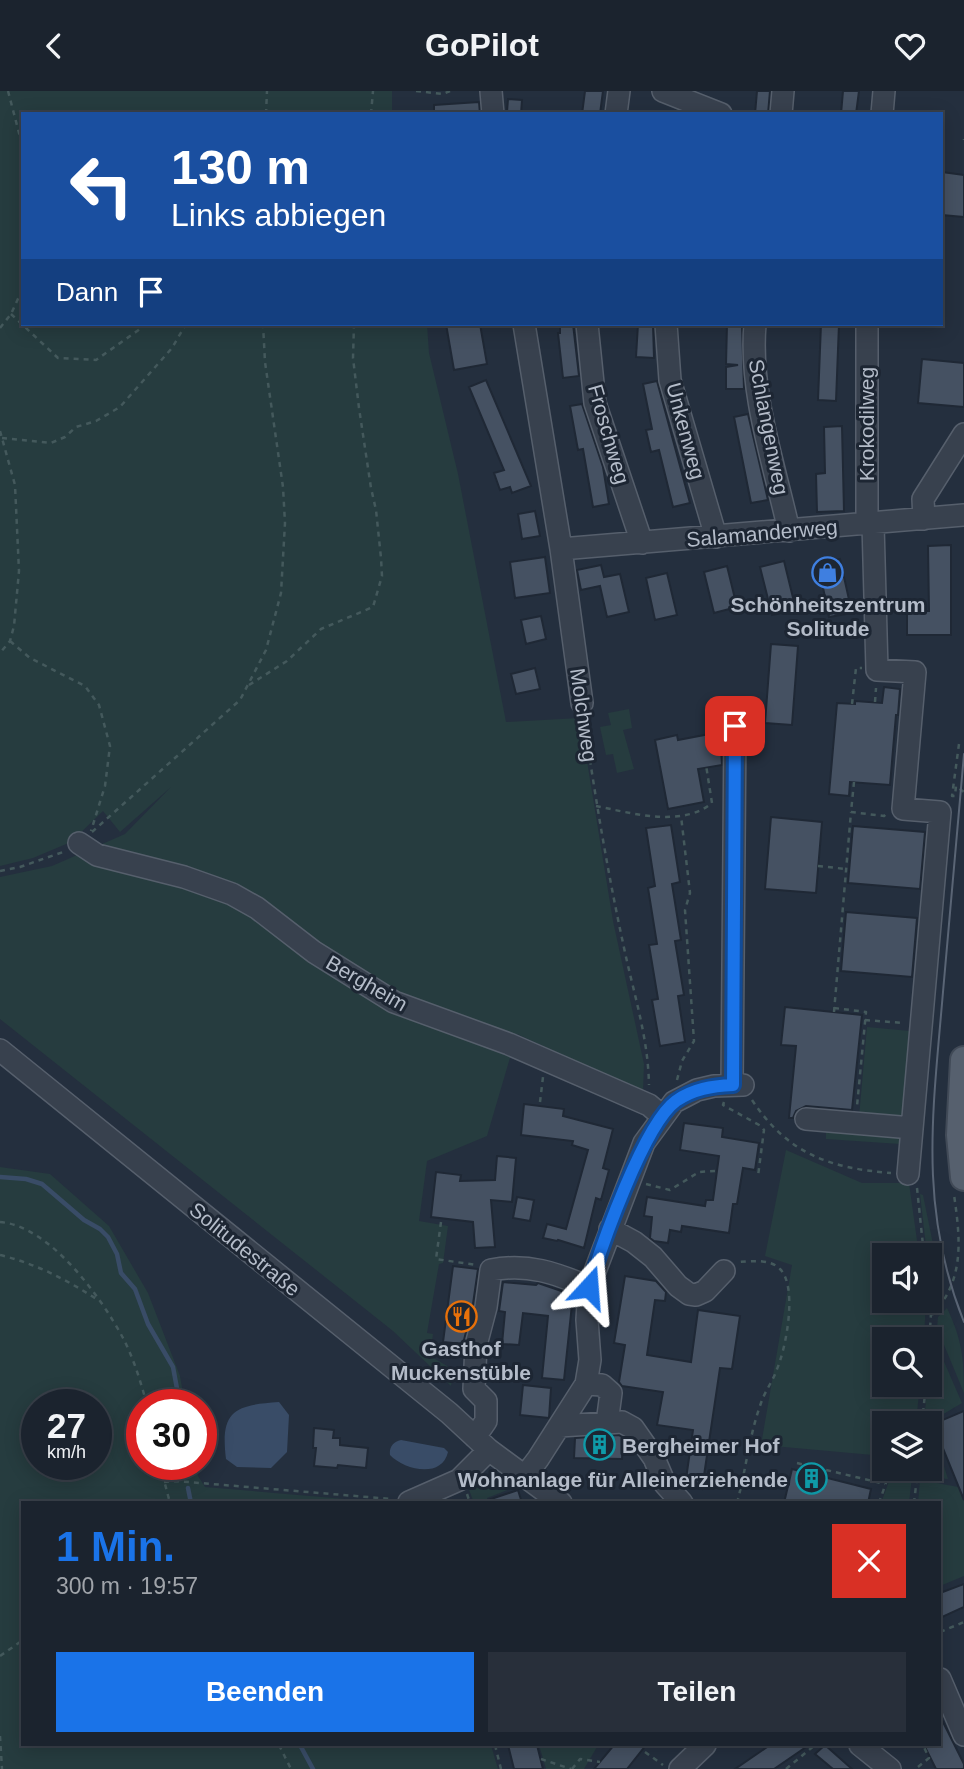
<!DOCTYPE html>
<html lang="de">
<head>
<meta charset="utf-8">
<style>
	body { margin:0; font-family:Helvetica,sans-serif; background:#282f3a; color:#f1f3f6; height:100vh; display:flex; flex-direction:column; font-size:26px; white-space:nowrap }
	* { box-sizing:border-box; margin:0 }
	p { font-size:23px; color:#a0a4aa }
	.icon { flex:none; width:38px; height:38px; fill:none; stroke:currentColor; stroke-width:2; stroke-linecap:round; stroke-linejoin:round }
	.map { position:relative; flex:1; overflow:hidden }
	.sheet { position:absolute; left:21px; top:1410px; width:920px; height:245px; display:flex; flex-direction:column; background:#1b232e; border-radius:0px; box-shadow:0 4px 18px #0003,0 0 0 2px #39404a }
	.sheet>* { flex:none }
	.guide { position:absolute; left:21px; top:21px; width:922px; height:214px; border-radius:0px; box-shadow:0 4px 18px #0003,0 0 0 2px #39404a; background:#1a4fa0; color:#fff; overflow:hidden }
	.buttons { position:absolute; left:872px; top:1152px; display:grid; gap:14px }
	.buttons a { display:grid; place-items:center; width:70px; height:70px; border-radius:0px; background:#1b232e; box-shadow:0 4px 18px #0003,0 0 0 2px #39404a; font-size:35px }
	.speed { position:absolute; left:21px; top:1298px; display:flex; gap:14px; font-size:35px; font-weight:700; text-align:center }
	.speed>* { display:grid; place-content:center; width:91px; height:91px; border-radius:50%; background:#1b232e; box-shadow:0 4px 18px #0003,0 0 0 2px #39404a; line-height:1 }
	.speed small { font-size:18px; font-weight:400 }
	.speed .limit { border:10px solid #d22; background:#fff; color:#111 }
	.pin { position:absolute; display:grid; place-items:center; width:60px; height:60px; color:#fff; margin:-30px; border-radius:14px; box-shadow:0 4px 10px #0006 }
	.me { position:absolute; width:77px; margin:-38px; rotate:19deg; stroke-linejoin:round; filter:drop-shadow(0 0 5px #0008) }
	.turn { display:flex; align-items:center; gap:24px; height:147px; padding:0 35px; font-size:32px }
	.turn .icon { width:91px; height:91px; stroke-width:2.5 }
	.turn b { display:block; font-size:49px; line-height:60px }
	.then { display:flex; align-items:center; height:66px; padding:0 35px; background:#0003; gap:14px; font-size:26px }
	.round { display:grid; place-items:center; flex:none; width:74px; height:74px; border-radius:0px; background:#282f3a }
	.head { display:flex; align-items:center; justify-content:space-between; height:119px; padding:0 35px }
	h1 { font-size:42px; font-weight:600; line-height:52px; color:#1a73e8 }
	.action { display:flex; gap:14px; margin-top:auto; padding:14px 35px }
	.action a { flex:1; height:80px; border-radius:0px; background:#1a73e8; color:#fff; font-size:28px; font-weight:600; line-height:80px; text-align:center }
	.action a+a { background:#282f3a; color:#f1f3f6 }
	header { display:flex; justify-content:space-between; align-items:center; height:91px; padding:0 35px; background:#1b232e; font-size:32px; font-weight:600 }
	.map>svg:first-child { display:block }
</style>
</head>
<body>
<header><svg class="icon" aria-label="back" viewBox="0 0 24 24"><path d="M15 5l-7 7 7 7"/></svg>GoPilot<svg class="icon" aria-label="heart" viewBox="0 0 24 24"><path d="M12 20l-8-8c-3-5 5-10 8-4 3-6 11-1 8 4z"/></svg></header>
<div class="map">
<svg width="964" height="1678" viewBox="0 0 964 1678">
	<rect width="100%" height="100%" fill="#242f3e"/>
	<path fill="#263c3f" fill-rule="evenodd" d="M0,0H392V23H23V233H427L429,262L458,383L506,631L580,627L613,830L644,973L643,1001L517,943L487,1045L427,1070L419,1130L448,1135L443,1172L439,1173L427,1242L433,1243L430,1265L454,1279L451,1295L393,1240L0,928V786L52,775L125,743L171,696L120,741L103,720L71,751L33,767L0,775Z
		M629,618L632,637L623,639L634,678L617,682L613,663L606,664L600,636L611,634L608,622Z
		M867,936L910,940L902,1030L859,1026Z
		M826,1038L900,1042V1053L826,1048Z
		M786,1059L862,1092H909L919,1164H884V1209H926L924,1248H884V1293H920L916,1332H884V1365L761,1354L792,1174L765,1165Z
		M0,1076L50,1083L109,1135L148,1202L180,1285L185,1314H142V1374H196L198,1385L205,1396L392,1412H23V1654H491L498,1678H0ZM37,1314H96V1374H37Z
		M920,1103L923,1104L944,1207L933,1208L929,1164H927Z
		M947,1217C962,1249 964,1267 964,1302L937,1237L938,1226Z
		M932,1243L962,1312L930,1331L948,1388L919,1385L920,1377H929V1332H924Z
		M894,1377H913L909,1412H881Z
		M503,1387L510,1398L487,1407L488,1412H474L468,1396Z
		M920,1389L964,1397V1485L940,1495V1412H918Z
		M539,1654H593L597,1656L584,1678H546Z"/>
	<path fill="#394c67" d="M279,1311L289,1324L287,1361L271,1377L237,1376L226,1368C220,1320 234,1314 279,1311Z
		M401,1349L444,1357L448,1361C442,1388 404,1379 390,1364C389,1356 393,1351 401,1349Z"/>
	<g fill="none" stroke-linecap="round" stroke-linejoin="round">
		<path stroke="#394c67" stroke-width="4.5" d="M0,1086L26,1088L42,1093L84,1129L100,1138L108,1146L117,1163L121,1182L135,1198L148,1233L173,1276L180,1314
			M187,1374L188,1379
			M188,1397L191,1412
			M300,1654L313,1678"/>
	</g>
	<path fill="#455162" stroke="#1f2835" stroke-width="2" d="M585,0H603L600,23H582Z
		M757,0H770L768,23H755Z
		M843,0H859L856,23H841Z
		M508,8L522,9L521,23L507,21Z
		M479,11L480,23H434V14Z
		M942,81L964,84V126L942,124Z
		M446,233H480L487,273L454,279Z
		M560,233H573L579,285L563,287L558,242H560Z
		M638,233H653L654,267L636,266Z
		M727,233H742L744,298H726V276L738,274L726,273Z
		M821,233H839L836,310L818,309Z
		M922,268L964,272V316L918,312Z
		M486,289L531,395L512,402L510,396L500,399L494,382L504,379L469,296Z
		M657,290L690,412L673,416L659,359L651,361L646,339L652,338L643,293Z
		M582,313L603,376L609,413L593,416L583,358L578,359L570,315Z
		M748,323L768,409L751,412L734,326Z
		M842,335L844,420L817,421L816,383L825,382L824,336Z
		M535,420L540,445L522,448L518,423Z
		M951,454V544H907V520H929L928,455Z
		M545,466L550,502L515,507L510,471Z
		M840,468L852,522L829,526L818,472Z
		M784,470L796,519L772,524L760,476Z
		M601,474L604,486L620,483L629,521L607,526L600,495L581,499L577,479Z
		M727,475L737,516L714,522L704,481Z
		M667,482L677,524L655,529L646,487Z
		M541,525L546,548L526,553L521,529Z
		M771,553L798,555L792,634L765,632Z
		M535,577L540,598L516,603L511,583Z
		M884,596L900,598L898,624H896L890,694L850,691L849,705L829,703L837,612L855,613V610L882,612Z
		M720,641L722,674L698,678L704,711L668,718L655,649L677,644L678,649Z
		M771,726L822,731L816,802L765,798Z
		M671,734L680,791L672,793L681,849L675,850L684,904L678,905L685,951L660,955L652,909L658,908L649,854L657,853L648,797L655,795L646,737Z
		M853,735L925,741L920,798L848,792Z
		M846,821L917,827L912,886L841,880Z
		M785,916L862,924L852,1019L806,1015L796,1020L793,1027H789L796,955L781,954Z
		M524,1013L564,1018L563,1025L613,1038L603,1077L609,1079L601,1109L596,1107L584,1157L558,1149L557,1150L543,1147L547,1133L566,1138L588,1059L572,1054L573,1050L521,1044Z
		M684,1032L723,1037L722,1046L759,1052L755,1079L743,1077L737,1113H733L729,1142L682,1135L681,1141L670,1139L668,1152L654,1150L650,1147L652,1126L644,1125L647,1106L705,1115L706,1109H713L719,1065L680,1059Z
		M497,1065L516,1067L512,1111L491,1109L495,1156L475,1157L473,1131L431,1126L436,1081L461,1084L460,1090L495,1089Z
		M517,1106L534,1109L530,1130L513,1127Z
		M453,1175L478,1178L473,1213L463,1253L443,1251Z
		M625,1185L656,1190L666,1201L665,1210L655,1209L647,1264L691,1271L698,1219L740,1225L732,1278L720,1277L702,1398L685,1395L693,1339L657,1334L663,1301L622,1295L619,1291L625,1254L614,1252Z
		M503,1191L536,1194L538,1192L573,1204L564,1289L542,1287L548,1225L523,1222L519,1254L502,1253L505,1221L499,1220Z
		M523,1294L551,1297L549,1327L520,1324Z
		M964,1320V1409L933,1333Z
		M314,1337L334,1339L333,1347H340V1354L368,1357L366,1377L338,1374L337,1377L314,1375L316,1357H313Z
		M619,1344L623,1347L622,1368L574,1367L575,1347Z
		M792,1378L871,1398L868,1412H784Z
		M518,1399L522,1412H485V1410Z
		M964,1493V1516L940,1527V1502Z
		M940,1625L964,1673V1678H936L924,1654H940Z
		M508,1654H537L543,1678H514Z
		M614,1654H646L627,1678H594Z
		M770,1654H809L774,1678H735Z
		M825,1654L852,1678H833L815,1663Z"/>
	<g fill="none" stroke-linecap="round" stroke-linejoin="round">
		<defs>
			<path id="minor" d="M491,0L493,23
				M663,0L721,23
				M616,23L619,0
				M781,23L783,0
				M882,23L884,0
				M524,233L561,458L582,612
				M587,233L595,312L642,452
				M666,233L670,289L716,446
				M755,233C749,302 774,372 789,440
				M867,233V433
				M924,428L923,408L964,343
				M873,433L877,579L915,581L903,718L940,721L908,1083
				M561,458L964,424
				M79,752L97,764L184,786L232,803L257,817L314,861L394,911L509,953L649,1014L662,1025
				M0,959L449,1322L489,1359L561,1412
				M732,994L735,635
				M806,1028L912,1037
				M610,1138L634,1151L653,1166L678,1195L689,1203L696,1204L705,1200L724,1180
				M586,1293L602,1294L611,1302L607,1332
				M560,1335L622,1331L633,1337L654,1367L665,1393L682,1412
				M475,1346L486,1330V1310L474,1298L476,1254L486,1216L491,1179C528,1172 555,1182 589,1196
				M525,1385L538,1368L586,1293L590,1269L587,1229L589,1196L644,1052L674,1011L697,999L714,995L743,994
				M409,1411L459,1389L489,1359
				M940,1588L964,1644
				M860,1654L890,1678
				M680,1678L705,1654"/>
			<path id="major" d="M964,969L960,1044L964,1086"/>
		</defs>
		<use href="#minor" stroke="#565f6c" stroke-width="24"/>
		<use href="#major" stroke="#414a57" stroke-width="30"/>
		<path stroke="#44595c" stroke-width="2.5" stroke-dasharray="5 5" stroke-linecap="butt" d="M8,0L19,42L23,65
			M416,0L443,3L450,0
			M266,23L267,0
			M371,23L373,0
			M964,48V49
			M11,223L58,267L96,269L140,238L144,233
			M0,237L11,223L23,197
			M0,340L15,394L19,480L14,535L10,550L0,562
			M2,347L51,352L65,346L76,336L96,330L120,316L172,257L186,233
			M10,550L30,567L85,595L99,614L110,655L105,695L91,740
			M249,594L287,570L321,538L373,516L382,485L381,467L376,419L371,397L359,317L353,267L354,233
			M875,611L876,597
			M852,613L856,577H862
			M584,629C595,704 607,778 623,852C633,901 648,944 649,994
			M959,653L952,705H955L956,695L964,701
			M854,691L851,721L884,725L887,722
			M596,715C631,722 682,737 712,712L706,674
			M92,741L240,609L266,559L281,502L285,432L283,396L265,271L263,233
			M818,775L846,778
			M0,780L20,776L63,761
			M834,917L866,921L857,1015
			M834,921L851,721
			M865,929L904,932
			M677,989L682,970L694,950L685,819L690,802L681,725
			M752,1009C788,1063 829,1077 891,1082
			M540,1011L543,986
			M724,1011L723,1014L761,1035L764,1039L758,1085
			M646,1093L670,1099L699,1081L715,1080
			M917,1097L924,1164
			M0,1131C50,1135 101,1206 123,1247C134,1268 141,1292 147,1314
			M441,1131L436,1168L476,1174
			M0,1164C37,1173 67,1189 98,1209
			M929,1192L932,1207L929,1254
			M932,1224C964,1190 961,1151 954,1104
			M922,1332L926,1293
			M797,1372L885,1393
			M160,1374L170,1412
			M481,1390L494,1385
			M164,1391L176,1390L391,1408
			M467,1403L470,1412
			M737,1412C746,1379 749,1345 761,1312C765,1300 773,1290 777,1278C786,1257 798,1196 780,1178C771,1168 752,1170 739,1171
			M879,1412L891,1377
			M914,1412L918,1377
			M940,1541L964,1531
			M0,1565L23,1549
			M0,1645L2,1678
			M181,1654H215
			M279,1654L291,1678
			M495,1654L501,1678
			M645,1661L663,1674
			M541,1668L571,1678
			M918,1676L929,1667L923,1654
			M572,1678L580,1668L600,1671
			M786,1678L815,1654"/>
		<use href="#minor" stroke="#38414e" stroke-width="21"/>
		<use href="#major" stroke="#56606e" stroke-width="26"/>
		<path stroke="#5a6575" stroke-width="2" d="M964,663C957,743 950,822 943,901C933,1020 918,1117 964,1231"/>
	</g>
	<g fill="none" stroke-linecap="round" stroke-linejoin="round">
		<defs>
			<path id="route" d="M589,1196C601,1156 644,1033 676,1010C693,998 712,995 733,994L735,635"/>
		</defs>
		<use href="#route" stroke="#114b97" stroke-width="18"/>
		<use href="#route" stroke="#1a73e8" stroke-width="12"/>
	</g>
	<defs>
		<symbol id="shop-ring" viewBox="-11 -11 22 22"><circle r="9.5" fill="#1d2633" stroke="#3f7fe0" stroke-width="1.5"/><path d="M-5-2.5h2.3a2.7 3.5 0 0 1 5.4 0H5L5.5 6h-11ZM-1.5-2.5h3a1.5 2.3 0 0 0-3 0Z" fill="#3f7fe0"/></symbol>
		<symbol id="restaurant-ring" viewBox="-11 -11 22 22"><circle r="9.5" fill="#1d2633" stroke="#e8710a" stroke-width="1.5"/><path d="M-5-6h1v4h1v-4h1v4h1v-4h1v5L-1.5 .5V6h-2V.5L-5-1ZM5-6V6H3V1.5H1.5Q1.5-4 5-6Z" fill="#e8710a"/></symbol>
		<symbol id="building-ring" viewBox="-11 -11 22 22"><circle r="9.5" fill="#1d2633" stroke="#0f9aa8" stroke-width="1.5"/><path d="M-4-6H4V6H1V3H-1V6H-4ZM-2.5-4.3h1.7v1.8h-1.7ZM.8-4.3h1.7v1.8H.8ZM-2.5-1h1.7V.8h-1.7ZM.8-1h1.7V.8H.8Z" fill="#0f9aa8"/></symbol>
	</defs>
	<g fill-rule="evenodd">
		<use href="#shop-ring" x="810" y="464" width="35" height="35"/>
		<use href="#restaurant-ring" x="444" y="1208" width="35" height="35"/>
		<use href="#building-ring" x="582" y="1336" width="35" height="35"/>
		<use href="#building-ring" x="794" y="1370" width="35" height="35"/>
	</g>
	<g text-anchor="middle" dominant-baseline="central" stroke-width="6" stroke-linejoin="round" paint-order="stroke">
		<g font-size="21" fill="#b4bcc9" stroke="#1d2633">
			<text transform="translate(866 333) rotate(-90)">Krokodilweg</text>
			<text transform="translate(769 336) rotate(79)">Schlangenweg</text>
			<text transform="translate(686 340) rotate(75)">Unkenweg</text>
			<text transform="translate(609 343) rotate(74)">Froschweg</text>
			<text transform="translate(762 442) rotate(-5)">Salamanderweg</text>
			<text transform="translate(584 624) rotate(82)">Molchweg</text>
			<text transform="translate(367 892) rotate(30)">Bergheim</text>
			<text transform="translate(245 1158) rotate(39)">Solitudestraße</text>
		</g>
		<g font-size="21" font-weight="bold" fill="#b4bcc9" stroke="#1d2633">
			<text x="828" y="513">Schönheitszentrum<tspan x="828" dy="24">Solitude</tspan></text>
			<text x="461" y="1257">Gasthof<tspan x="461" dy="24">Muckenstüble</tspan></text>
			<text x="622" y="1354" text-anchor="start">Bergheimer Hof</text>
			<text x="788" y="1388" text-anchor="end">Wohnanlage für Alleinerziehende</text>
		</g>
	</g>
</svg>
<div class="buttons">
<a><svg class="icon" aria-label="sound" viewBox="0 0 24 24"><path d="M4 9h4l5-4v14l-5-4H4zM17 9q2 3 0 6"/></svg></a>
<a><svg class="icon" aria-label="search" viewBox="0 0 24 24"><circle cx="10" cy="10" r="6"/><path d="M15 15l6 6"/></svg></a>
<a><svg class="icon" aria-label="layers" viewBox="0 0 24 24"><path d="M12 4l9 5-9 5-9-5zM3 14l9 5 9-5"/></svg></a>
</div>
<div class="speed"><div>27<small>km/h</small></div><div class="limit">30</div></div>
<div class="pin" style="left:735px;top:635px;background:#d93025"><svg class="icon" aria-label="arrive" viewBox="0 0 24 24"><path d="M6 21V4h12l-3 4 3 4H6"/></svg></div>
<svg class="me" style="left:589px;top:1196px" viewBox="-20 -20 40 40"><path d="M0-17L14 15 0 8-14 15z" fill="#1a73e8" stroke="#fff" stroke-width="4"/></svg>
<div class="guide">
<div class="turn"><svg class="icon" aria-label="left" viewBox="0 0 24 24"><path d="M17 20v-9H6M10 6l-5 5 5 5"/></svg><div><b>130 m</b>Links abbiegen</div></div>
<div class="then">Dann<svg class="icon" aria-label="arrive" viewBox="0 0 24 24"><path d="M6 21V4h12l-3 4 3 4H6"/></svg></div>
</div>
<section class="sheet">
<div class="head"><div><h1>1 Min.</h1><p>300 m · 19:57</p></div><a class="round" style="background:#d93025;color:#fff"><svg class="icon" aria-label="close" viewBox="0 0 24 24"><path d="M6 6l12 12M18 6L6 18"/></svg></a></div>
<div class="action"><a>Beenden</a><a>Teilen</a></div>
</section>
</div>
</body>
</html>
